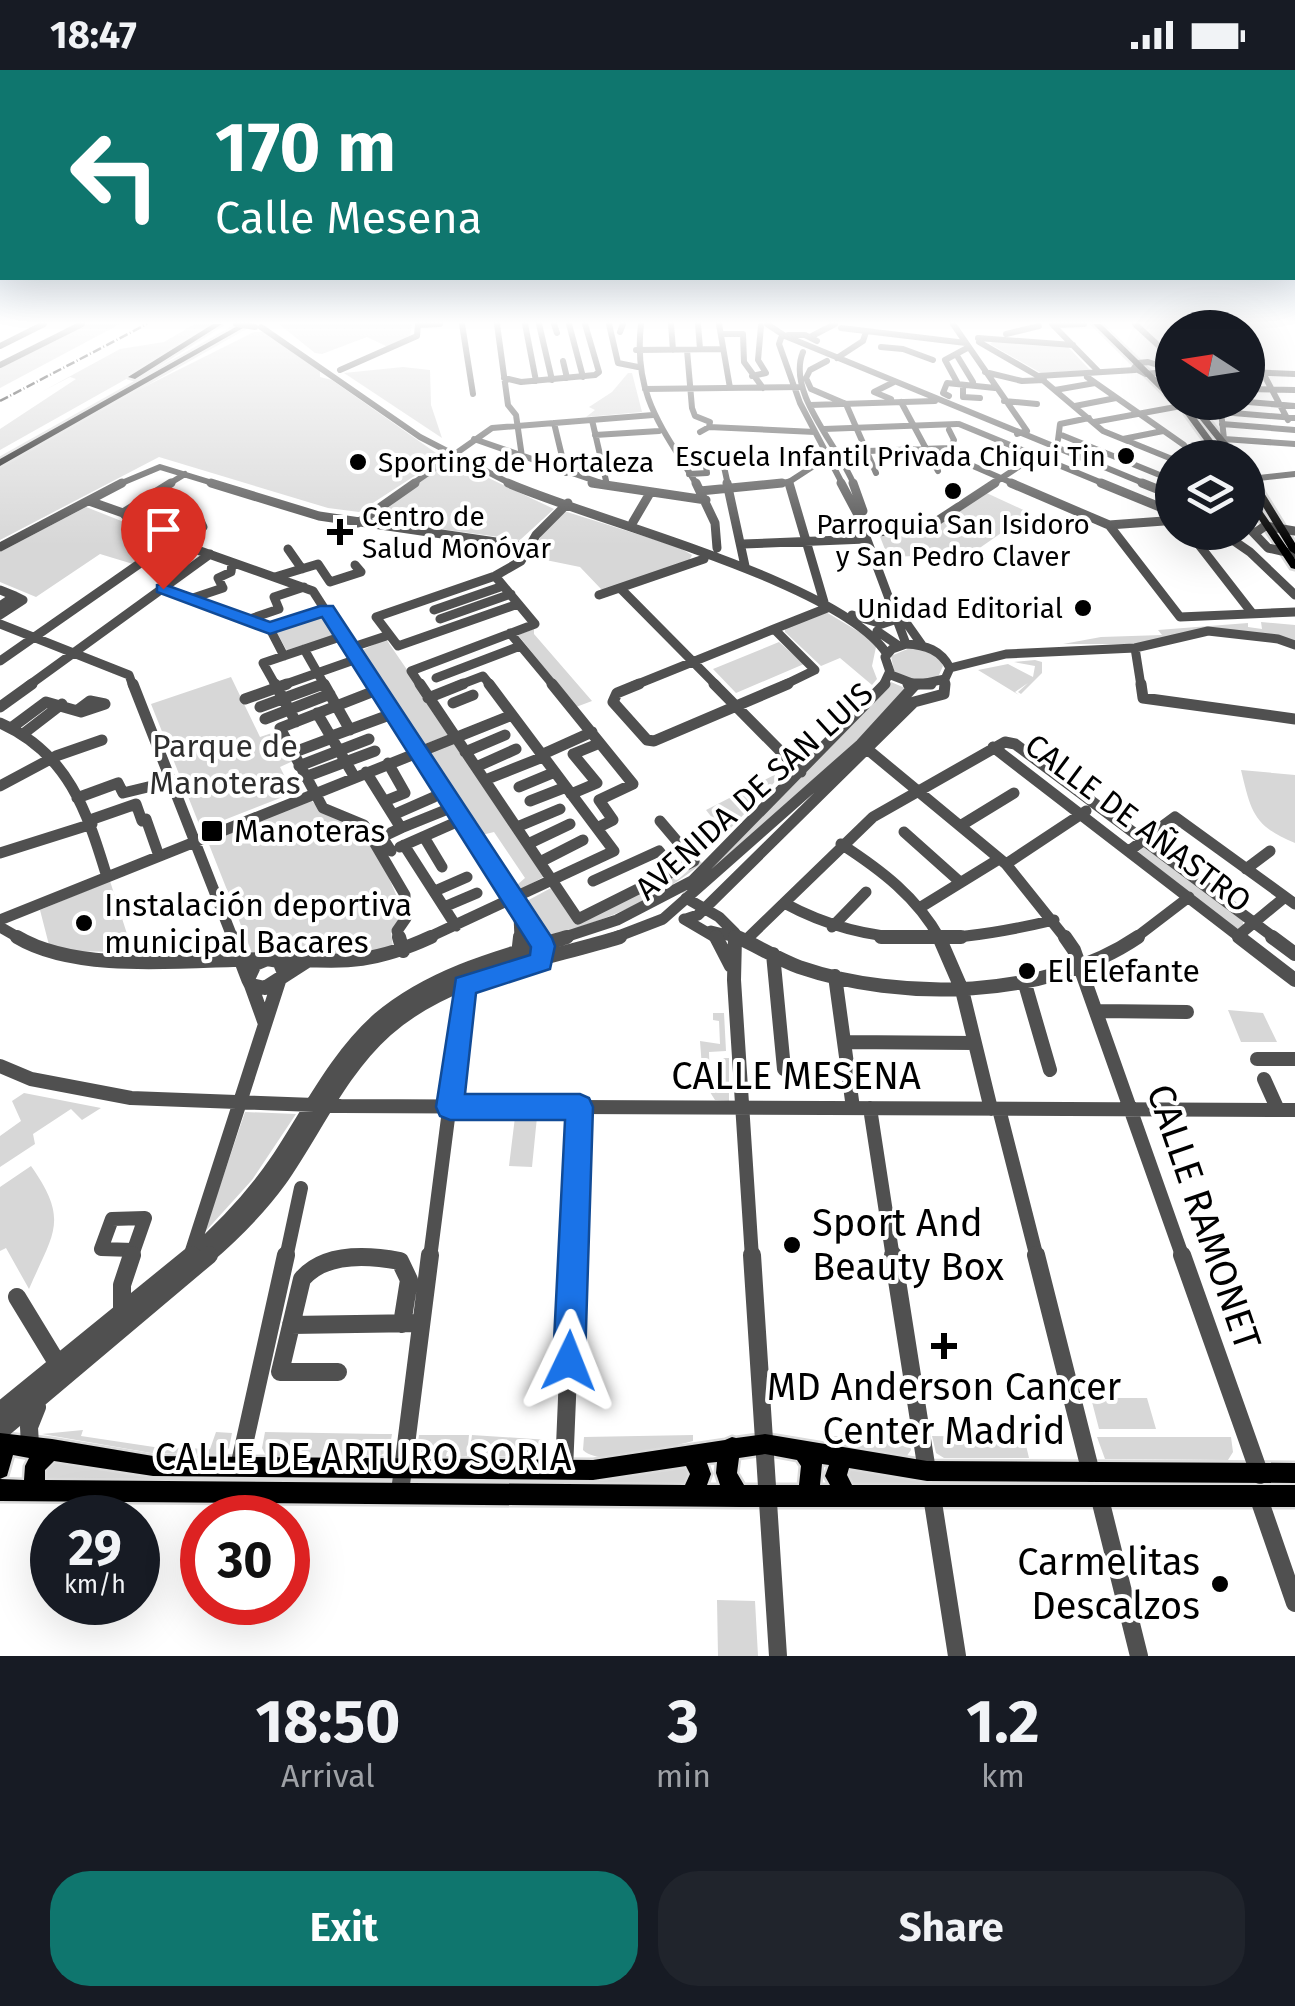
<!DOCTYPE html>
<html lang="en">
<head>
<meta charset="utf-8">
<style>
	body { margin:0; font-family:"Fira Sans",sans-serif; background:#20242c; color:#f1f3f6; height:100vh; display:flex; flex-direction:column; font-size:38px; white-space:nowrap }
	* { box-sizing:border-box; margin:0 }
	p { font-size:32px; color:#9ea1a6 }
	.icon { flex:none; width:55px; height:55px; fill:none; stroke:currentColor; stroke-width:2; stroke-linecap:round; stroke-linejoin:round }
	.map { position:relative; height:1586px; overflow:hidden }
	.side { display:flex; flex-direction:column; background:#171b24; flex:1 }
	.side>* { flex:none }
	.banner { position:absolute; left:0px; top:0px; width:1295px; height:210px; box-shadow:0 10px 40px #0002; background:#0f766e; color:#fff; overflow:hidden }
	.needle { width:65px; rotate:282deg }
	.controls { position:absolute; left:1155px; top:240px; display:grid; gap:20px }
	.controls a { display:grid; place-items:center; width:110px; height:110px; border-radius:50%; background:#171b24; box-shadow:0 10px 40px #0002; font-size:50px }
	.speed { position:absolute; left:30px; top:1425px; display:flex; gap:20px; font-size:50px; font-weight:700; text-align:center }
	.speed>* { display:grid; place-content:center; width:130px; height:130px; border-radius:50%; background:#171b24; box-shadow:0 10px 40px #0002; line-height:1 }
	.speed small { font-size:25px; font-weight:400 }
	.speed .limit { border:15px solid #d22; background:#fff; color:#111 }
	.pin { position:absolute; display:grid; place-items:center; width:85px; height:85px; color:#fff; margin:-102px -42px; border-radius:50% 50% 50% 0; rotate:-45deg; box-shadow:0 0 10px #0007 }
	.pin .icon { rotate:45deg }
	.me { position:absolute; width:110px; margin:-55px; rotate:2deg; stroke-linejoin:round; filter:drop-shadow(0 0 8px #0008) }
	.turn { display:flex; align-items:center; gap:35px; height:210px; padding:0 50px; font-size:45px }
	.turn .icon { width:130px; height:130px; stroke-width:2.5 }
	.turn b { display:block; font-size:70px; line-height:85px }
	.eta { display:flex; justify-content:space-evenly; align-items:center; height:170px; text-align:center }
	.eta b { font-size:60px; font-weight:700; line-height:70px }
	.cta { display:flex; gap:20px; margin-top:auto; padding:20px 50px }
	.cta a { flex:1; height:115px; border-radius:40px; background:#0f766e; color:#fff; font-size:40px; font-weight:700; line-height:115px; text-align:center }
	.cta a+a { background:#20242c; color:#f1f3f6 }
	.status { display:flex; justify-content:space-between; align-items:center; height:70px; padding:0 50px; background:#171b24; direction:ltr }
	.status svg { height:28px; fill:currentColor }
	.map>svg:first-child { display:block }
</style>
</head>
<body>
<div class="status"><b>18:47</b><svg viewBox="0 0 49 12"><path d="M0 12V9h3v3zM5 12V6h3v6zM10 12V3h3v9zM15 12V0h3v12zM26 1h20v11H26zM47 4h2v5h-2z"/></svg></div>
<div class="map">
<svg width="1295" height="1586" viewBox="0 0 1295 1586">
	<rect width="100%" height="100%" fill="#fff"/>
	<path fill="#d7d7d7" d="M87,254H120L0,318V298Z
		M195,254H214L128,308L0,380V359L76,309L70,307L43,321L120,279L164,272Z
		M279,254H412L410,266L388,277L367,267L322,284L315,283Z
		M254,262H264L320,301V307L332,310L436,383V392L359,442L328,438L159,387L0,470V396L108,335Z
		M993,271L1068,277L1090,300L1041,303L990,274Z
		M403,297L430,300L431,335L442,368L344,303Z
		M628,303H632L642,342L586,347L595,340L589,337L612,322Z
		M446,392L457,393L554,439L520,470L382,451L379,445Z
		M980,420L1030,443L971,484L888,487L877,459L918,458Z
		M86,437L172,471L133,494L100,484L36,527L0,512V482Z
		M564,441L678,477L692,485L689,491L602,520L580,497L531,487L541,466Z
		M826,542L866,566L876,577L872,596L877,609L872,615L840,588L821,596L785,562V558Z
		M322,546L334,565L287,581L276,561Z
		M1261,552L1295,555V572L1209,557L1136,574H1063L1101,567L1162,565L1158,560L1248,553V557L1262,559Z
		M534,559V564L592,631L576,637L518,565Z
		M386,569L451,664L420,676L358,582Z
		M779,572L804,594L736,623L713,599Z
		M910,578C924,580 937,582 943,596L938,607L915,612L894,601L891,586Z
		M1035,590L1042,592V603L1021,624L1018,622L1028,613L1015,622L1019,625L978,600L1008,594L1033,607L1035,596L1014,592Z
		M231,607L260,667L278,661L293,691L280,697L293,723L201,759L151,634Z
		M891,612L905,618L884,646L690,824L682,823Z
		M454,673L545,806L520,820L517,815L525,808L494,762L478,766L426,685Z
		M788,698L725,764L706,740Z
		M1241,700L1295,705V773C1253,756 1251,741 1241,700Z
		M311,730C324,746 347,744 360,758C372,769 401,830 403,846L391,861L393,877L361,885L252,883L208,772Z
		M1146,775L1243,850V855L1237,859L1136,784Z
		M699,790L702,793C656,831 609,848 553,866L540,867L523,833L551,818L576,852Z
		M110,811L128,867L122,882L67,881L49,875L40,840Z
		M1228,940L1263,943L1277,972H1241Z
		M713,943H724L726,981L709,982L710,1013L716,1019L723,1018V1008L715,1007L714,997H723V988H729V1031L715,1030L703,1011L700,971L720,974L719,951L713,950Z
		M24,1023L101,1038L82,1050L71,1039L33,1064L35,1074L0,1097V1066L21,1051L12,1031Z
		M245,1042L296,1044L252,1110L204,1163Z
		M515,1047H537L532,1097L509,1096Z
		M31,1096C70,1151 53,1163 29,1219L6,1178L0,1181V1117Z
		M1091,1328H1147L1156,1359H1099Z
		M83,1360L81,1366L154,1377L210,1379L216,1362L232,1363L229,1378L221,1385L151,1383L42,1364Z
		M265,1362L380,1364H392L389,1381L381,1385L266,1386L262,1378Z
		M419,1365H469L467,1386L456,1387V1382H447L446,1386L421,1385L417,1379Z
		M472,1365L549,1370L545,1387L469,1386Z
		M693,1365V1371C668,1377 602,1399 583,1380L584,1367Z
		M827,1366L908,1367L911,1380L906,1387L829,1372Z
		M932,1366L1024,1367L1029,1388H944L936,1383Z
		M1097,1367H1231L1233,1382L1228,1390L1105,1389Z
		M46,1390L380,1406L379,1414L46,1412L39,1400Z
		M680,1395L692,1397L691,1416L415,1414L412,1410L415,1406L592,1408L639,1404Z
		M847,1396L1109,1409L1111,1417L848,1416L843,1398Z
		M717,1530L755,1531L758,1586H718Z"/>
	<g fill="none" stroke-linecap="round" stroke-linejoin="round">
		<defs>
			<path id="major" d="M1093,254H1101L1172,323V329H1169Z
				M1186,332H1195L1240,388H1231Z
				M1186,342H1192L1226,388H1217L1185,344Z
				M1248,402L1253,405L1295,473V484L1290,481L1248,412Z
				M1248,424L1251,425L1295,489V499L1291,498L1248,433Z
				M0,1363L52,1369L153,1386L593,1390L725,1370L732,1367L736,1368L765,1364L927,1391L1295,1393V1413L927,1411L849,1398L847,1405L852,1415H1295V1437H739L0,1431ZM765,1384L797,1390L801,1396L799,1415H744L737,1403L739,1388ZM13,1385L29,1388L25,1396L24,1410L0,1409L7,1406ZM54,1391L153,1406L593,1410L686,1396L690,1404L685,1415L45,1410V1400ZM717,1392L716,1403L720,1415H707L711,1404L707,1393ZM822,1394L829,1395L825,1406L830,1415H820Z"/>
			<path id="highway" d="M213,254H222L135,309L128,307Z
				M241,254H250L0,396V389Z"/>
		</defs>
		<use href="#major" stroke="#dbdbdb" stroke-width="5"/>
		<use href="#highway" stroke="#dbdbdb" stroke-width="5"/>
		<path stroke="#505050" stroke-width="6" d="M462,254L473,324
			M497,254L508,335L516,345L522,387
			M525,254L536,311
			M539,254L552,310
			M554,254L557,263
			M569,254L583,307
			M609,254L618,293L638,297
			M641,254C633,326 662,357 697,415
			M671,254L673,280
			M698,254L700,279
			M719,254L730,318
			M767,254L785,266L1148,415
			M953,254L1027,361L1017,364
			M1052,254L1099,302
			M1135,254L1172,288
			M418,255L440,254
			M1054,255L1084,254
			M261,257L420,367L513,415
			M841,258L966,273
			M620,262L623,254
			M721,264H743L744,292L763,318
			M1006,264L1039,256
			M788,265H805L817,271
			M810,267L835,254
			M781,268L779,274L800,333L843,415
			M978,268L1073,275
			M979,272L1038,306L1103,361L1172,389
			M0,276L44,254
			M881,277L903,279L933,290
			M636,280L723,279
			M687,280L692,338L695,346L710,352L709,357
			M803,282C786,323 839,376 854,415
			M956,284L973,312
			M837,288L863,271L866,262
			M563,291L567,308
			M827,291L810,300L806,308L811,319L846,334L876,403
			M1148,292L1161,296L1164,302L1146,304L1134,298L1138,293Z
			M0,295L82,254
			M340,300L417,266L418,254
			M985,302L1022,311L1044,310
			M1248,302L1295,304
			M1263,303L1288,350
			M752,306L766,303L758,290L761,256
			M1038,306L1135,300
			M1087,307L1184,375L1191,388
			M504,308L521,312L595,305L599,302L585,254
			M958,314L945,290L969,277
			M963,315V327L980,328
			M645,319L799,317
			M1248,319L1295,320
			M1055,320L1095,313
			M949,326L943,323L947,313L995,318
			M891,329L874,322L894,312
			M1004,331L1037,334
			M901,332L938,401
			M1220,332L1224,369L1295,374
			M1248,332L1295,336
			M810,335L935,331
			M1075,336L1116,328
			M1221,342L1295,348
			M592,350L607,415
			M1094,352L1181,336
			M554,353L566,403
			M959,354L1107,415
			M1222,354L1295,360
			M824,359L957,354
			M949,360L954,370L950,378L957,389L1017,415
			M700,362L709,357L815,362
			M1059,364L1172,410
			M595,365L659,361
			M474,369L607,415
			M1123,369L1163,361
			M1058,370L1060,354L1089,348
			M840,382L950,378
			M689,404L707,403L704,384L721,383L728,415
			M1250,409L1295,404
			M117,415L160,397L219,415
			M167,415L185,404
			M411,415L492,358L653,345
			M758,415L789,412L829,386
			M991,415L1038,384"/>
		<path stroke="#505050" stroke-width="9" d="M211,413L319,446L530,477
			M508,413C594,451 841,512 887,584
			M592,413L706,430
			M696,413L715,453L717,478
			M727,413L745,496
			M789,413L824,532
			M841,413L857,443L906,574
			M853,413L863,441
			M1011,413L1109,455
			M1101,413L1172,442
			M1142,413L1172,425
			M700,421L782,413
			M89,431L123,443L138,459L313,521L374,616
			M123,443L171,413
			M633,452L650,423
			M358,453L415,413
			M1109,455L1180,547L1295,542
			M1109,455L1164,451
			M1248,457L1268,478L1295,484
			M875,462L925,459L995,413
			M1189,462L1252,543
			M1221,462L1250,482L1295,525
			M1255,463L1265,456L1295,461
			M743,474L866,469
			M0,477L122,413
			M288,479L302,499
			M275,507L318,494L330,512L361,502L355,495
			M163,519L270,559L284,586
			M621,519L717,616
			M0,520L15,526
			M599,525L704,489
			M190,529L223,518L218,508L231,502L232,493
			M518,534L398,576L376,547L495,506L521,491L536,465L568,433
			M0,536L15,526L23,530L0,545
			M434,540L503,516
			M852,545L882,554L897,549
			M440,549L511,524
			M247,550L279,539L274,527L304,517
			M905,551L922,575
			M0,554L129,605L133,616
			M270,559L326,540
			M774,559L815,600L782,616
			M774,559L827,538
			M877,561L899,576
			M510,563L554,616
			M906,574C926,575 941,580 950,598L945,609L917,615L891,605L885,587L892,579Z
			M350,578L389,565
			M1135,578L1141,616
			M304,579L325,616
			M0,591L172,471L203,457L199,449L186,453L190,460
			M950,598L1006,584L1135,578L1208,561L1278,569L1295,575
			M436,608L520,576
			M28,616L210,484
			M276,616L263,593L343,566
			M280,616L357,589
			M316,616L323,614
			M421,616L411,601L535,554L495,506
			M457,616L483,606L491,616
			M633,616L774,559
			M883,616L889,603
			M945,616V609"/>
		<path stroke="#505050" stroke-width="11" d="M133,614L233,869
			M275,614L296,652
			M324,614L350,660
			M373,614L538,869
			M420,614L578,849L694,791L660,751
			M552,614L633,714L599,730L613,750L597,758
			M639,614L617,623L613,632L647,670L654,671L788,614
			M714,614L801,702
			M908,614H931
			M1141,614L1143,628L1295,649
			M377,620L280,658L323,738L364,755L405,825L406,848L397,861L400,869
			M428,628L463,614
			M245,629L287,614
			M453,633L473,625
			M0,637L32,614
			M260,637L323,614
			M317,643L354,706
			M265,649L330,624
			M0,653C68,683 87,741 107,807
			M11,658L46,632L81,642L105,634L90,631L78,640
			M23,664L62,634
			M332,666L392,644
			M861,674L1006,794L1066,869
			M993,677L1242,869
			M465,682L505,665
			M292,683L332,668
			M541,685L592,662
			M299,696L369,669
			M476,697L516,679
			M366,702L401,758L382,767L391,781
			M305,707L375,681
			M485,710L543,687
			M0,716L56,686L102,670
			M519,717L555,702
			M571,724L597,713L573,684L600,673
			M77,728L118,713L123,723L152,716
			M385,731L405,723L388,693
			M530,731L566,717
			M393,745L434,727
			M90,750L136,734L142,751L146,749L159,786
			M960,756L1014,723
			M517,757L560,739
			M401,758L453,737
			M904,762L960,812
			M424,767L442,797
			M528,774L570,754
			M841,774C881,800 917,827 940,869
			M404,775L456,856
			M400,777L461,750
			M1129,781L1175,747L1295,834
			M0,783L92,754
			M540,792L583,770
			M1006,794L1086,741
			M1246,799L1270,781
			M593,811L659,781L675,802
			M435,821L467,807
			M686,828L719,847L735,863V869
			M784,833C874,882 958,873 1054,850
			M444,837L477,823
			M921,837L999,789
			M519,845L520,869
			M684,849L718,869
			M686,849L698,845L914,632L944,624L945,614
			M0,850L512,645
			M0,857L21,869
			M832,857L866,822
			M711,861L743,869
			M1239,865L1285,827
			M748,868L873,747L1005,672L1015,674L1276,869
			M425,869L614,781L489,614
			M559,869L617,850L692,811L885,614
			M611,869L663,849L861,674L914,616
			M1134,869L1189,827"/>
		<path stroke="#505050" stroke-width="14" d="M17,867C80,905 195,889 267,889
			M232,867L248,909
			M399,867L403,881
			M537,867L543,879
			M716,867L731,896
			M735,867L734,910L752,1188
			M737,867C758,876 777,889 799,897C901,932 1047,929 1138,867
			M881,867H961
			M939,867L962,920L991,1039
			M1065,867L1074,880L1183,1188
			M1239,867L1295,910
			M1272,867L1295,884
			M773,884L784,999
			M518,885L520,867
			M275,889C342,891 368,896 431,867
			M284,903L279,891L267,889L255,894L248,909L251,915L265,918L307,891
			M835,906L853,1038
			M1025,914L1050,1000
			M251,915L264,951
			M1098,941L1187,942
			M844,972L975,973
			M1257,989H1295
			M0,996L31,1009L131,1028L341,1036L1295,1040
			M1264,1009L1278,1040
			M870,1038L893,1188
			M999,1039L1037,1188
			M190,1187L279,911
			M131,1188L145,1148L112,1149L101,1179L133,1180
			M189,1188C222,1159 252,1128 277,1091C309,1043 335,988 379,949C432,904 502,886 567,867
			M206,1188C234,1164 259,1139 280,1110C315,1060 340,1001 386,960C449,904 542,891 620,867
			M286,1188L301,1118
			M430,1188L465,916
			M573,1188L580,1037"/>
		<path stroke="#505050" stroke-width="18" d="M752,1185L778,1586
			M893,1185L927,1401
			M1036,1185L1091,1403
			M1182,1185L1260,1405
			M17,1227L59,1296
			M122,1244V1215L132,1185
			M291,1255L421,1253
			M338,1302H280L302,1209C325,1182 368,1185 400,1191L409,1210L402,1254
			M0,1341L192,1185
			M0,1361L209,1185
			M30,1375L29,1357L37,1337
			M239,1397L286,1185
			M564,1400L573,1185
			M400,1422L430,1185
			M1099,1425L1139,1586
			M932,1426L957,1586
			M1258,1426L1295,1533"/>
		<use href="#major" fill="#000" fill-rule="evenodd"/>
		<use href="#highway" fill="#000" fill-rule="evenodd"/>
		<path stroke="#000" stroke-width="2.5" stroke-dasharray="9 2.5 1 2.5" stroke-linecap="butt" d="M0,331L147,254"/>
		<path stroke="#505050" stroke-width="6" d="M236,254L255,257"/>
	</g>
	<linearGradient id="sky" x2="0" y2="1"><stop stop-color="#8aabca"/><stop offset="0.53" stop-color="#fff"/><stop offset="1" stop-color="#fff" stop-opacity="0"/></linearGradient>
	<rect width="1295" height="476" fill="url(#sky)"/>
	<path fill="#1a73e8" stroke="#114b97" stroke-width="2.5" d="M163,514L270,552L320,536H333L552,868L555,876L550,899L476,923L465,1024H580L589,1028L593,1037L585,1291L580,1302L569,1307L558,1302L553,1291L565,1050H450L440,1046L436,1037L456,908L530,885L531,877L322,547L270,564L157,522V515Z"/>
	<g fill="#000" stroke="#fff" stroke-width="4">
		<circle cx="1126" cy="386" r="10"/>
		<circle cx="358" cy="392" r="10"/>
		<circle cx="953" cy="421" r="10"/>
		<path d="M335 447h10v10h10v10h-10v10h-10v-10h-10v-10h10z"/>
		<circle cx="1083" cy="538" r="10"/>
		<rect x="200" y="749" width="24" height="24" rx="5"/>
		<circle cx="84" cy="853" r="10"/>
		<circle cx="1027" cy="901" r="10"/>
		<circle cx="792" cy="1175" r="10"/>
		<path d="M939 1261h10v10h10v10h-10v10h-10v-10h-10v-10h10z"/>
		<circle cx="1220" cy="1514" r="10"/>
	</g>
	<g text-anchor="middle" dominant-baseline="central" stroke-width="8" stroke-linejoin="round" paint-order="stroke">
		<g font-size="28" fill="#000" stroke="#fff" text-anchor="end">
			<text x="1106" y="386">Escuela Infantil Privada Chiqui Tin</text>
			<text x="378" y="392" text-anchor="start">Sporting de Hortaleza</text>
			<text x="362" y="446" text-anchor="start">Centro de<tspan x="362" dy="32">Salud Monóvar</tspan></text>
			<text x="953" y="454" text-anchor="middle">Parroquia San Isidoro<tspan x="953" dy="32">y San Pedro Claver</tspan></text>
			<text x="1063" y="538">Unidad Editorial</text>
		</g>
		<g font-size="32" fill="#2e2e2e" stroke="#fff">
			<text x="225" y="676">Parque de<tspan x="225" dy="37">Manoteras</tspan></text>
		</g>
		<g font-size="32" fill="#000" stroke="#fff">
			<text transform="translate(754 721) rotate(-42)">AVENIDA DE SAN LUIS</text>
			<text transform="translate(1138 753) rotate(37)">CALLE DE AÑASTRO</text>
		</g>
		<g font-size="32" fill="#000" stroke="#fff" text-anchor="start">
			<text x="234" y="761">Manoteras</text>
			<text x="104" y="835">Instalación deportiva<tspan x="104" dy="37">municipal Bacares</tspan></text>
			<text x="1047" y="901">El Elefante</text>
		</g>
		<g font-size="38" fill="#000" stroke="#fff">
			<text x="796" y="1006">CALLE MESENA</text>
			<text transform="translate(1204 1147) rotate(71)">CALLE RAMONET</text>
			<text x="363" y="1387">CALLE DE ARTURO SORIA</text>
		</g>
		<g font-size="38" fill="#000" stroke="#fff" text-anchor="start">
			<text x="812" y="1153">Sport And<tspan x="812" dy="44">Beauty Box</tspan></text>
			<text x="944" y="1317" text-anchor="middle">MD Anderson Cancer<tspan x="944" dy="44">Center Madrid</tspan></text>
			<text x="1200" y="1492" text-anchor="end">Carmelitas<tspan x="1200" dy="44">Descalzos</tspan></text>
		</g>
	</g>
</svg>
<div class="controls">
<a><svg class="needle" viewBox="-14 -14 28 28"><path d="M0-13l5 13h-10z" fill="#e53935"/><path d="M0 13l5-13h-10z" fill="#9ea1a6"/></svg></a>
<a><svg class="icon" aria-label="layers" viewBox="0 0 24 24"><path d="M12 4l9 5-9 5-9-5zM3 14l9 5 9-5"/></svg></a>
</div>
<div class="speed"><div>29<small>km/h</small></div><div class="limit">30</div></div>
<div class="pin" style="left:163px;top:519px;background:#d93025"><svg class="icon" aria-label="arrive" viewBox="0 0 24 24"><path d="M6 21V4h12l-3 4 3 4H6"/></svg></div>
<svg class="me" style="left:569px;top:1291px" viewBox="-20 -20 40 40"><path d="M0-17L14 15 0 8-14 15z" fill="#1a73e8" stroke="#fff" stroke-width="4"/></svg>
<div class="banner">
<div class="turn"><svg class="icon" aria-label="left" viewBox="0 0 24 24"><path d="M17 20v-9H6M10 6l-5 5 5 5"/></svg><div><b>170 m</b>Calle Mesena</div></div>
</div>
</div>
<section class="side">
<div class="eta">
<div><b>18:50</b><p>Arrival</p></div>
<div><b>3</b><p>min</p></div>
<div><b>1.2</b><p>km</p></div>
</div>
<div class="cta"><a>Exit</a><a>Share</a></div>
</section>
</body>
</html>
